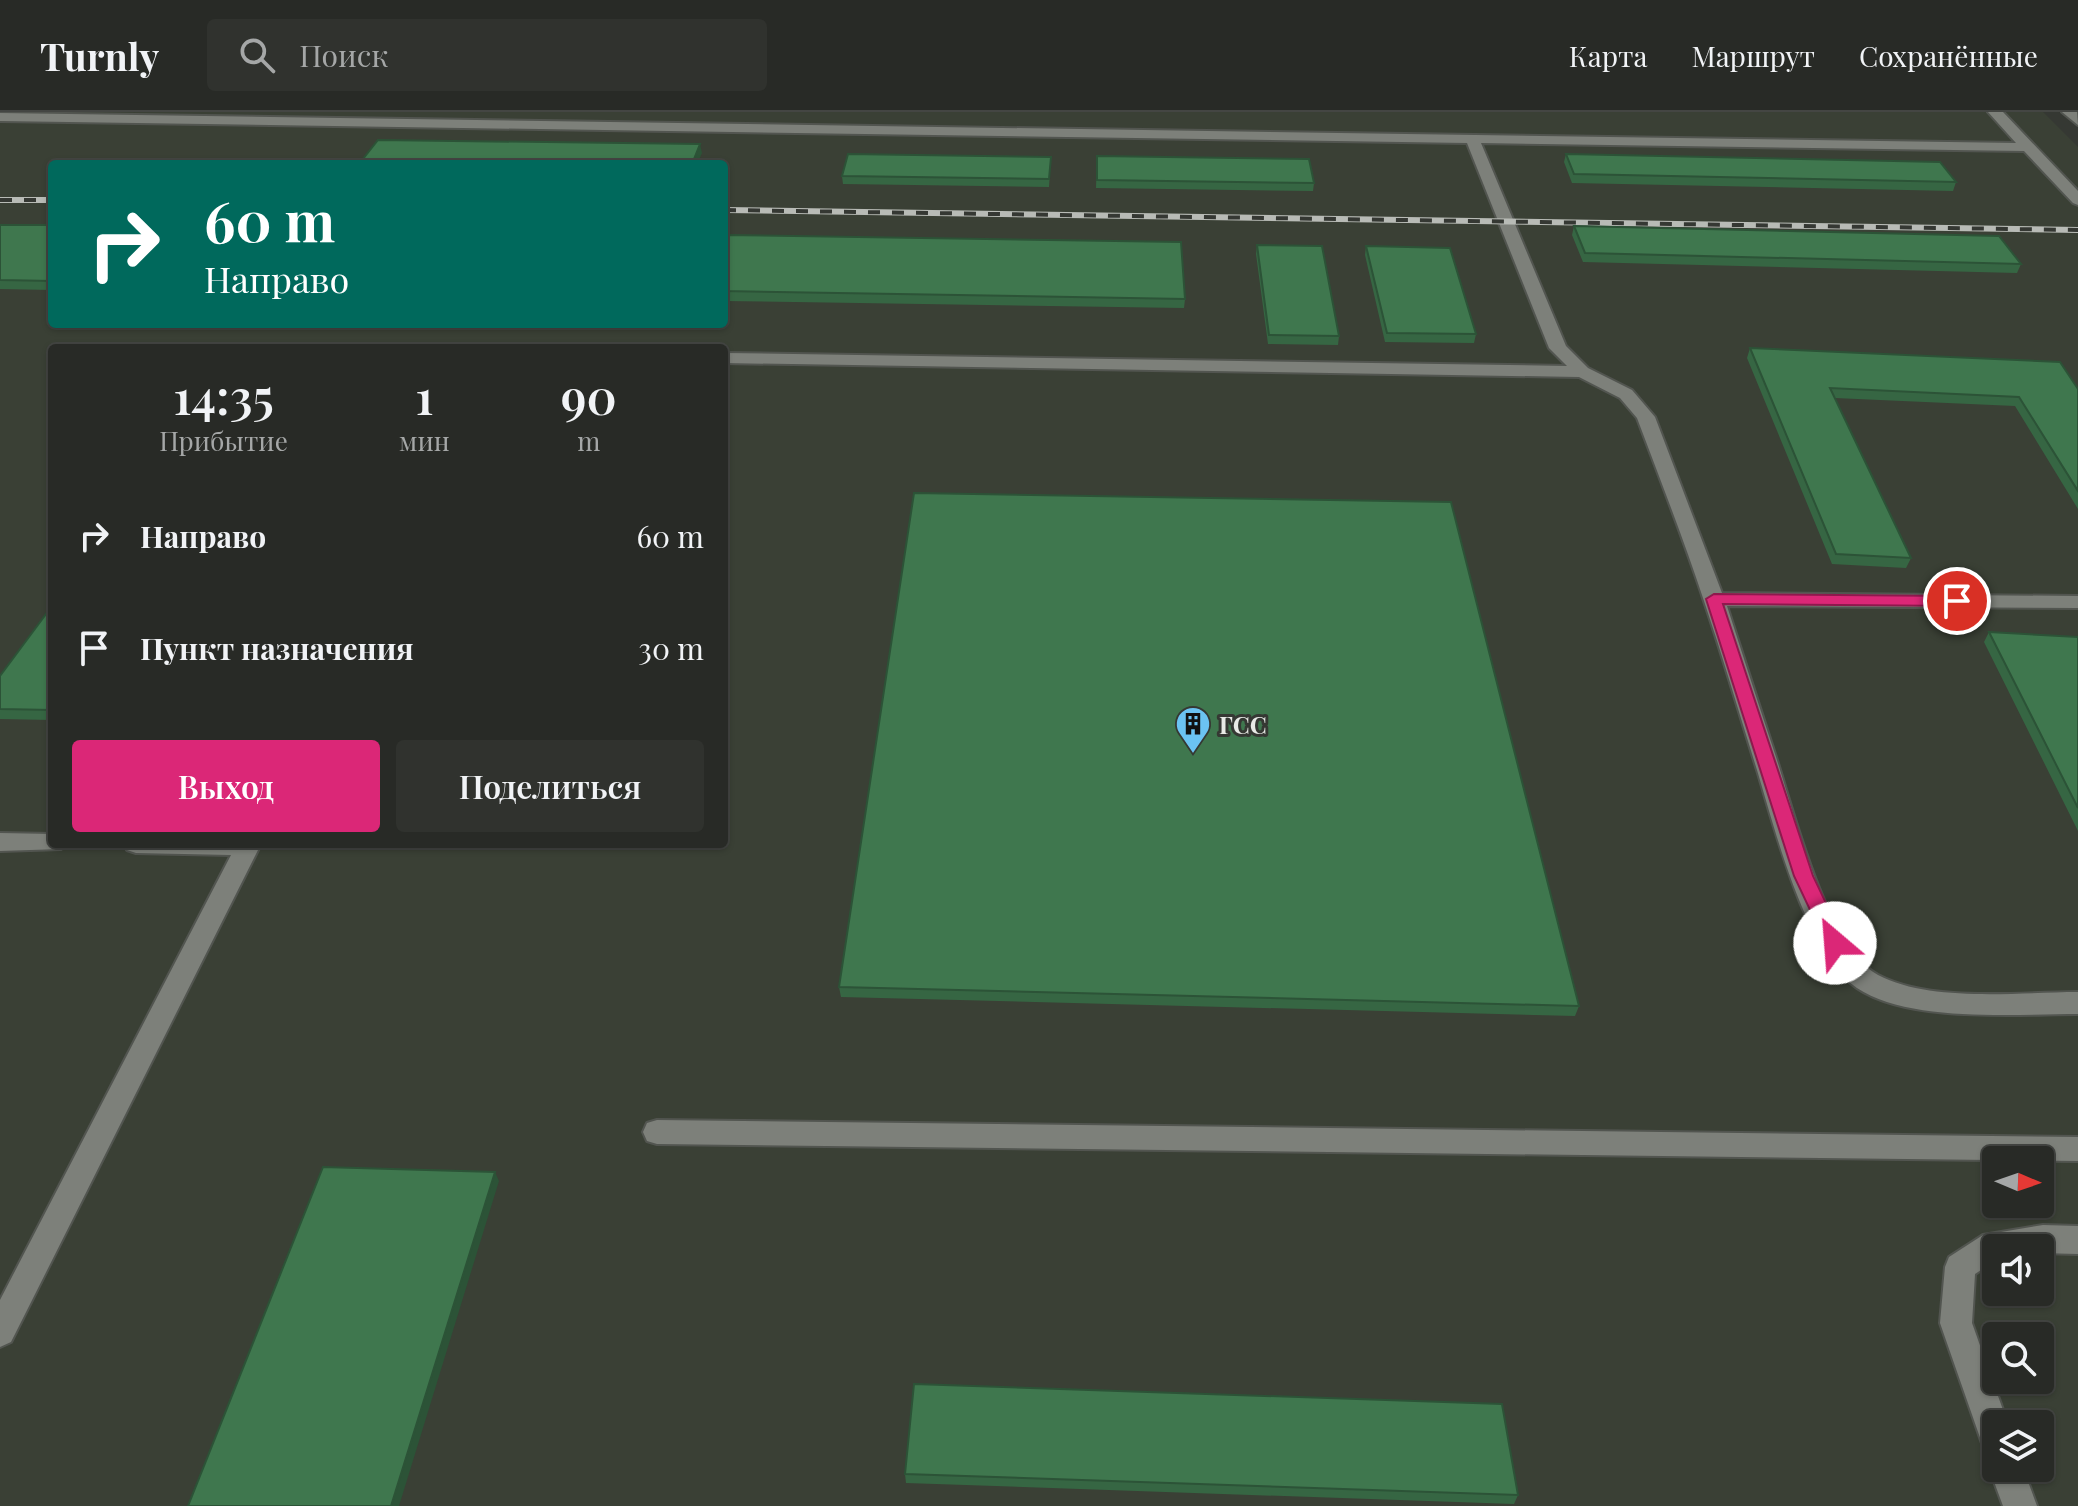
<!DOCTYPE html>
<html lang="ru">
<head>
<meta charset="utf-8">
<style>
	body { margin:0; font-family:"Playfair Display",serif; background:#30322e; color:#f1f3f6; height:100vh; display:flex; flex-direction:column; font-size:30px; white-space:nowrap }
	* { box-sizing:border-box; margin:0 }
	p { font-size:26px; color:#a5a7a7 }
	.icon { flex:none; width:44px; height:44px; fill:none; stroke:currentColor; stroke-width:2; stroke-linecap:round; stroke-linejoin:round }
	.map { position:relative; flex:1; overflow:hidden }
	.side { position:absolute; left:48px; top:232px; width:680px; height:504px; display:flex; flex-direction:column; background:#282a26; border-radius:8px; box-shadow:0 2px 6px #0004,0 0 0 2px #444643 }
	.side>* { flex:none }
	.guide { position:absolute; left:48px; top:48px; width:680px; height:168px; border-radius:8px; box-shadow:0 2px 6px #0004,0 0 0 2px #444643; background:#00695c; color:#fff; overflow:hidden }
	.needle { width:52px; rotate:92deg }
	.buttons { position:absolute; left:1982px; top:1034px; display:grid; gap:16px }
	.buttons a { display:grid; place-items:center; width:72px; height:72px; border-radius:8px; background:#282a26; box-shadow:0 2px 6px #0004,0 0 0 2px #444643; font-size:40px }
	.pin { position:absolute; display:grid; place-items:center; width:68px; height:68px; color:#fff; margin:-34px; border:4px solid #fff; border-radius:50%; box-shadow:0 2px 8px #0007 }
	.me { position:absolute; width:88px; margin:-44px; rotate:333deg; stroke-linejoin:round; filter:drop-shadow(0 0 6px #0008) }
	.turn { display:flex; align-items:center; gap:28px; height:168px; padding:0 24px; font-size:36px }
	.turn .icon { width:104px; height:104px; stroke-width:2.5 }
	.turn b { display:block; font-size:56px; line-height:68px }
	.eta { display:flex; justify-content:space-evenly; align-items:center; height:136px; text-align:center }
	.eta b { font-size:48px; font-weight:600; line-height:56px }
	.action { display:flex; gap:16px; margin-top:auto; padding:16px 24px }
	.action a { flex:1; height:92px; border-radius:8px; background:#db2777; color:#fff; font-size:32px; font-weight:600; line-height:92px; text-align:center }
	.action a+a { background:#30322e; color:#f1f3f6 }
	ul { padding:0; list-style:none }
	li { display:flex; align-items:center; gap:24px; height:112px; padding:0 24px }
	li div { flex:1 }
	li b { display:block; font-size:30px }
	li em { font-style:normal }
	header { display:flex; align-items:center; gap:48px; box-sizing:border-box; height:112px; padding:0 40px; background:#282a26; border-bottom:2px solid #444643 }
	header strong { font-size:38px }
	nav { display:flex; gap:44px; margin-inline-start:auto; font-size:28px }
	.search { width:560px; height:72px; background:#30322e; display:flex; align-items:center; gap:20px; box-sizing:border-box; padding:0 28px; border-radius:8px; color:#a5a7a7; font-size:30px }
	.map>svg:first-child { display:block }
</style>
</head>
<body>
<header>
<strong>Turnly</strong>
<div class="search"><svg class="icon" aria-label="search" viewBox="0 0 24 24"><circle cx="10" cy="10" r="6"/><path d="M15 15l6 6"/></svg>Поиск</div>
<nav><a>Карта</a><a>Маршрут</a><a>Сохранённые</a></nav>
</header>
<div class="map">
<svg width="2078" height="1394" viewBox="0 0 2078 1394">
	<rect width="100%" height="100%" fill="#353833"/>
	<path fill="#3a4035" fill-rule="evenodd" d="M0,0H2043L2078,35V1394H0ZM52,52H724V212H52ZM52,236H724V732H52ZM1996,1048H2040V1092H1996ZM1996,1136H2040V1180H1996ZM1996,1224H2040V1268H1996ZM1996,1312H2040V1356H1996Z"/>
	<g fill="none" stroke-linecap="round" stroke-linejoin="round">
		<defs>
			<path id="service" d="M1988,0H2003L2078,79V93L2073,91L2024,39L1481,31L1566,234L1588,256L1632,278L1655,305L1722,481L2078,484V496L1727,494C1743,544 1759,594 1776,645C1794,700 1826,834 1878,863C1931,891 2020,880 2078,880V902C2017,902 1909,911 1857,876C1805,840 1775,717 1757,658C1739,601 1723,545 1704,489C1684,428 1660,367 1637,306L1620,286L1579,265L724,251V241L1567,254L1549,236L1467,31L0,9V1L2016,31Z
				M0,721L52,722V732H64L61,737L0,739Z
				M124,732H261L11,1230L0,1235V1188L231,743L136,741L127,738Z
				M657,1008L2078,1025V1049L657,1032L647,1029L643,1020L647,1011Z
				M2043,1113L2078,1114V1142L2040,1141V1136H1996V1148L1975,1162L1972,1211L2008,1312H1996V1342L1984,1337L1940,1211L1945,1155L1949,1145L1983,1123Z
				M1996,1343V1356H2023L2037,1394H2003L1989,1356Z"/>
			<path id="minor" d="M2062,0H2077L2078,13Z"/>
		</defs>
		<use href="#service" stroke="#525550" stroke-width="4"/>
		<use href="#minor" stroke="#525550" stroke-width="4"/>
		<use href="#service" fill="#7d807a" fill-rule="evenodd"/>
		<use href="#minor" fill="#7d807a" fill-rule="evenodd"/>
		<defs>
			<path id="rail" d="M0,88H52
				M724,98L2078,118"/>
		</defs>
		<use href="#rail" stroke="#b8bbb6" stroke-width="6"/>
		<use href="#rail" stroke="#353833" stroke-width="4" stroke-dasharray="12" stroke-linecap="butt"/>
	</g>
	<path fill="#366643" d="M1566,42L1956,70L1953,79L1572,71L1564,50Z
		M1097,44L1314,71L1313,79L1096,76Z
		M1051,45L1049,75L843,72L842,64Z
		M0,113H52V178L0,177Z
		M1574,114L2021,152L2017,161L1583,150L1572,123Z
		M724,123L1185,187L1184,196L724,189Z
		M1257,133L1339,224L1338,233L1268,232L1256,142Z
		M1366,134L1476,222L1474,231L1385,230L1365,143Z
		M1750,236L2078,277V397L2015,294L1835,286L1911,446L1906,456L1832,452L1747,246Z
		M52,494V608L0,607V564Z
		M1989,520L2078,525V719L1984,530Z
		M839,875L1579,894L1575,904L841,885Z
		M905,1362L1518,1383L1514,1392L906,1371Z"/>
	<path fill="#2c5337" d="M700,32L702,41L697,52H692Z
		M495,1060L499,1069L399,1394H391Z"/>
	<path fill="#3f774e" stroke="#2c5337" stroke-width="2" d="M378,28L700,32L692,52H359Z
		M848,42L1051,45L1049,67L842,64Z
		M1566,42L1940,50L1956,70L1574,62Z
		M1097,44L1309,47L1314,71L1097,68Z
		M0,113H52V169L0,168Z
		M1574,114L1999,124L2021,152L1585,141Z
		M724,123L1181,130L1185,187L724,179Z
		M1257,133L1322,134L1339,224L1269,223Z
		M1366,134L1450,136L1476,222L1387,221Z
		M1750,236L2060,250L2078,277V379L2019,285L1830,276L1911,446L1836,442Z
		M914,381L1451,390L1579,894L839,875Z
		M52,494V598L0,597V564Z
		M1989,520L2078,525V696Z
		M323,1055L495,1060L391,1394H188Z
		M914,1272L1502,1292L1518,1383L905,1362Z"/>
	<path fill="#db2777" stroke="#8e194d" stroke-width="2" d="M1714,482L1957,484L1965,489L1957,494L1723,492L1813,764L1845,831L1842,836H1828L1794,764L1706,487Z"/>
	<defs>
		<symbol id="building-pin" viewBox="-11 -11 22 30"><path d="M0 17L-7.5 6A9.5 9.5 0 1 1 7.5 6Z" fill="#6bc3f2" stroke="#353833"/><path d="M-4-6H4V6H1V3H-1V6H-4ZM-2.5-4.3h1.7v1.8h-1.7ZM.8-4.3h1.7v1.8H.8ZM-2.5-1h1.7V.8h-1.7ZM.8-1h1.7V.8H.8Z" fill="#111"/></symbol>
	</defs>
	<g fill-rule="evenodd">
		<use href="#building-pin" x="1173" y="592" width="40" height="54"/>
	</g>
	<g text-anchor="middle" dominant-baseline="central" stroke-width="6" stroke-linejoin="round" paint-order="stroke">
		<g font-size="24" font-weight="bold" fill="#e8eae6" stroke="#353833" text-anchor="start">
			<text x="1219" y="612">ГСС</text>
		</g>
	</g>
</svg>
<div class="buttons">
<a><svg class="needle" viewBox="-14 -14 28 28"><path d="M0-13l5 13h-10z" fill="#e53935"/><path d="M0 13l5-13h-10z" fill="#a5a7a7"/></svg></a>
<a><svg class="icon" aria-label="sound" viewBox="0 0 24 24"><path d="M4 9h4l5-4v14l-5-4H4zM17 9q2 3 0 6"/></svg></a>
<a><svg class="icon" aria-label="search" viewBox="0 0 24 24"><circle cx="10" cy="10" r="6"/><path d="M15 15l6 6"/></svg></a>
<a><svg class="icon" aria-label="layers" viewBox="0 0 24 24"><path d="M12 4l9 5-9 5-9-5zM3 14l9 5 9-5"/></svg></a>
</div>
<div class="pin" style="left:1957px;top:489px;background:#d93025"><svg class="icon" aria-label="arrive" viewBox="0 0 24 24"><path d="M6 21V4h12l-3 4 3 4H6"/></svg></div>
<svg class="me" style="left:1835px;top:831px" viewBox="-20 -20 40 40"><circle r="19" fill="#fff"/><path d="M0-13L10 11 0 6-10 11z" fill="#db2777"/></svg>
<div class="guide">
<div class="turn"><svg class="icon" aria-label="right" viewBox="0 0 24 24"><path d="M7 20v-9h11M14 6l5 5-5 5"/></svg><div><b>60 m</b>Направо</div></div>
</div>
<section class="side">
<div class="eta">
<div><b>14:35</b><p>Прибытие</p></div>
<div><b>1</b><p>мин</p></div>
<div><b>90</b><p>m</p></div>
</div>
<ul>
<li><svg class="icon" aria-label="right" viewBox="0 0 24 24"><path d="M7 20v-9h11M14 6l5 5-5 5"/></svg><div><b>Направо</b></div><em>60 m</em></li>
<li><svg class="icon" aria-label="arrive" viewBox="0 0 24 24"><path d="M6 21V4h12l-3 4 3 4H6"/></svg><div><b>Пункт назначения</b></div><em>30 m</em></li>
</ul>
<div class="action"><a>Выход</a><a>Поделиться</a></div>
</section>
</div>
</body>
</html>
